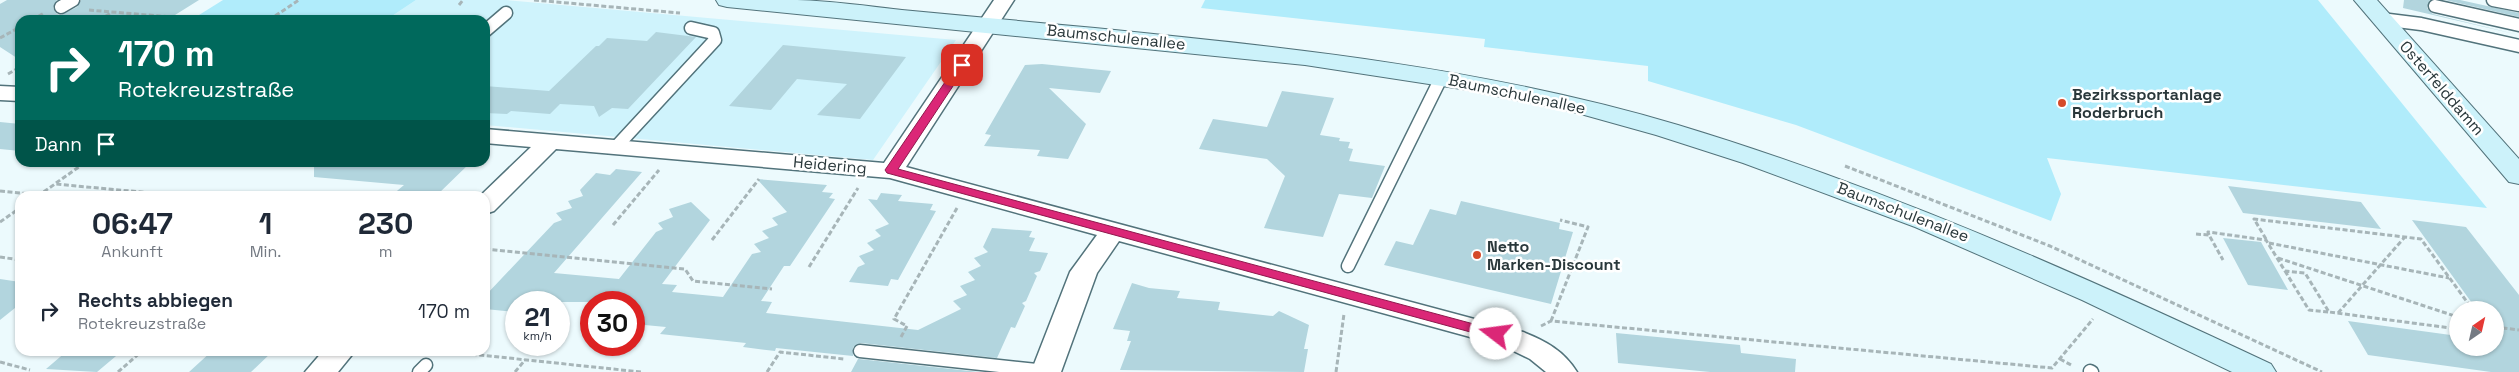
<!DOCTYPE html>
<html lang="de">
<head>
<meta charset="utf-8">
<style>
	body { margin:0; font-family:"Space Grotesk",sans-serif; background:#f6f6f7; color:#1f2937; height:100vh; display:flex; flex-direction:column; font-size:19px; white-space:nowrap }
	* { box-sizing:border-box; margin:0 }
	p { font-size:16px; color:#747a83 }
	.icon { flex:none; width:28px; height:28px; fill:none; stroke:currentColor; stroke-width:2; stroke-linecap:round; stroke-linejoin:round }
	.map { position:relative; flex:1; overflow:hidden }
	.side { position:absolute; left:15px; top:191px; width:475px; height:165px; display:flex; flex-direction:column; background:#fff; border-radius:15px; box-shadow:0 1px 4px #0004 }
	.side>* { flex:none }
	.banner { position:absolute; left:15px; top:15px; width:475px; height:152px; border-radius:15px; box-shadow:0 1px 4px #0004; background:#00695c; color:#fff; overflow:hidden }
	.needle { width:32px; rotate:34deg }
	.tools { position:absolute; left:2449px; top:301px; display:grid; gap:10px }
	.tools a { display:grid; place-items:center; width:55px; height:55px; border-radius:50%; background:#fff; box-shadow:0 1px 4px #0004; font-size:25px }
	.speed { position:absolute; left:505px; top:291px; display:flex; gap:10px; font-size:25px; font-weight:700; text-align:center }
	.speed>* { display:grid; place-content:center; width:65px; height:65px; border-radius:50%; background:#fff; box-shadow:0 1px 4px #0004; line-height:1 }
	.speed small { font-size:12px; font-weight:400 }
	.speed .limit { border:8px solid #d22; background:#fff; color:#111 }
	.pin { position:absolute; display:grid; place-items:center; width:42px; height:42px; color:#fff; margin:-21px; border-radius:10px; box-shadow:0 2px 8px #0006 }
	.me { position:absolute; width:55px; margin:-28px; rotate:285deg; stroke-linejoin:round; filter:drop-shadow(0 0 4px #0008) }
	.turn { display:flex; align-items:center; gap:18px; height:105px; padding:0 20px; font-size:22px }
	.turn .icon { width:65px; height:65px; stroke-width:2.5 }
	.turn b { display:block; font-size:35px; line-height:42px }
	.then { display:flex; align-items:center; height:48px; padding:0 20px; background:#0003; gap:10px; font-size:19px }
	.eta { display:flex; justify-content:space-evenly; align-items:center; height:85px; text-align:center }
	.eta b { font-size:30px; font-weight:700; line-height:35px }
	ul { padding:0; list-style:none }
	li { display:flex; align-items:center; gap:15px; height:70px; padding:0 20px }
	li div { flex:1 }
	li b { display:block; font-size:19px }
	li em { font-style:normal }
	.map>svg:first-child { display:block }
</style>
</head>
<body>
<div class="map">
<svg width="2519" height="372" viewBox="0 0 2519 372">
	<rect width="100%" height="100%" fill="#ecfafd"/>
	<path fill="#cff3fc" d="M416,0H506L956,40L873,160L485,125V20H386Z"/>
	<path fill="#b0ecfb" d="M223,0H416L386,20H191Z
		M1205,0H2318L2487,208L2047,158L2061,194L2051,221L1796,125L1648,81V66L1484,47L1485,39L1201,8Z"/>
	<path fill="#b2d5de" d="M7,0H57L53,8L57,14L61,15L77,7L81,0H199L167,20H20V60L0,47V4Z
		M2404,0H2430L2427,8L2433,14L2519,35L2403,8Z
		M2445,0H2460L2519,13V17Z
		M656,32L696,37L628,109L612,108L599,117L594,106L560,104L550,114L511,111L507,114L485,113V86L549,91L596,46H599L607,38L647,41Z
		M783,45L866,53L906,57L860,119L817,115L847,84L797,79L771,110L729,106Z
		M1042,64L1111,71L1100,93L1049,88L1086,124L1068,159L1037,156L1040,150L984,146L991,135L985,134L1025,65Z
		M1282,91L1334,98L1320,135L1340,138L1339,141L1350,142L1348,148L1353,149L1349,161L1385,166L1372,198L1339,194L1323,237L1264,228L1285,176L1267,159L1199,149L1213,119L1267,127Z
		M0,122L20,124V151L0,149Z
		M314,162H471L436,196H391L404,185L314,177Z
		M616,169L642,172L554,273L619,279L656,232L663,229L658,223L673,217L669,209L691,202L710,220L662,284L677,285L672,292L723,297L752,254L761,252L754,244L769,238L762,231L778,225L772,218L787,212L757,179L827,185L822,192L833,193L829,198L835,199L790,266H784L761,301L772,302L766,313L918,330L961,309L953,301L967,295L960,286L975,280L968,272L981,266L974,258L988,252L983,247L992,228L1032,231L1029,237L1035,238L1029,251L1048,253L1040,271L1034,273L1037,276L1026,301L1022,303L1025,306L1015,328L1011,327L997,358L861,343L853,347V356L776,348L775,351L743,347L746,343L660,334L666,327L634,324V302H516V312L485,309V296L554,223L562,220L556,213L572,208L568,201L583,196L580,190L596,173L610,175Z
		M2228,186L2361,202L2381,229L2243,213Z
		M881,193L902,195L898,201L933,204L930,210L936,211L898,280L891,279L888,286L849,282L858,267L865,264L859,256L874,250L867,243L881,236L875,230L889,224L868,199L877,200Z
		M1461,201L1560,223L1559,229L1573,232L1551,304L1384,265L1396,241L1413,245L1430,209L1456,215Z
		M2412,220L2466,227L2519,295V372H2491L2368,355L2348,321L2458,336V348H2495V341H2500L2495,335V310H2477Z
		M2223,238L2261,242L2288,290L2248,285Z
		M0,279L20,282V304L0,320Z
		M1132,283L1149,288L1180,291L1177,298L1220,302L1218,310L1273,316L1279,311L1309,325L1304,349H1308L1304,372L1120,370L1131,341H1127L1130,331L1113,329Z
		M1616,333L1740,345L1741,353L1796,359L1795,372H1710L1618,363Z
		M67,351H122L97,372L46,369Z
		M212,351H273L251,372H189Z
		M858,359H859L979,372H851Z"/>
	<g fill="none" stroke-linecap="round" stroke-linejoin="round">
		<defs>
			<path id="lane" d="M2493,0L2519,5
				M2435,6L2519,25
				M61,7L73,0
				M2381,19L2421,24L2519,46
				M485,31L506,13
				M616,147L715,40L713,33L691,28
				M1348,266L1441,78
				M860,351L1046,371
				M2090,371L2092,372
				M419,372L426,365"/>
			<path id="street" d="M994,0H1014L906,167L1523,332C1546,341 1564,351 1577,372H1546L1530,359L1503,346L1119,241L1097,273L1061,372H1031L1070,272L1097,235L890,178L556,149L494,211L485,214V196H480L531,147L485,143V129L884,163Z
				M0,86L20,87V101L0,100Z
				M323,351H355L338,372H305Z"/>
			<path id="secondary" d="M716,0C743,0 770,0 797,0C832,1 867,6 902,10C966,16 1031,22 1095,28C1292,48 1488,68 1678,125C1883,187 2078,273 2271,364L2276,372H2232L2082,300L1915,227L1743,163L1656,135L1570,111L1468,90L1305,65L727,7L719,5Z
				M2354,0H2377L2519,159V184L2509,182Z"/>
		</defs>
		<use href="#lane" stroke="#52737b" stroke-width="15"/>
		<use href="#street" stroke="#52737b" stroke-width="3"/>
		<use href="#secondary" stroke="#52737b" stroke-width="2"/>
		<path stroke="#a7b5b8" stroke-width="3" stroke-dasharray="5 2.5" stroke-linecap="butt" d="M534,0L680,13
			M459,5L463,0
			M89,10L183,18L180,20
			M32,20L44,13
			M99,20L113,12
			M269,20L299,0
			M0,38L20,27
			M8,74L20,67
			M1845,166L2050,246L2322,372
			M56,183L86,162
			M0,191L39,195L55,184L184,196
			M0,222L20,208
			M613,225L659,170
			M2196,234L2209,235L2223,260
			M2209,235L2208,232L2266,240L2285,271L2305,273L2329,312L2458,329
			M2266,239L2254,219L2421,239L2473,310
			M712,240L759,179
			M2269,243L2449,278
			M485,249L685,269L693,281L772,289
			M0,257L20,260
			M2278,258L2458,317
			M809,267L858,188
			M2285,271L2309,310L2329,312
			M2338,313L2404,238
			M1551,321L1588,227L1560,220
			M1541,326L1551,321L2052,368L2093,319
			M2495,327L2519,330
			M901,337L907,326L894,319L957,208
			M442,351L641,372
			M2060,359L2073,366
			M0,362L30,370
			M118,372L142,351
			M515,372L525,360
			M767,372L780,352L844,359
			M1336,372L1344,314"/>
		<use href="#lane" stroke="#fff" stroke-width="12"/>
		<use href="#street" fill="#fff" fill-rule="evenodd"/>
		<use href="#secondary" fill="#ccf2fa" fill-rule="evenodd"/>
	</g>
	<path fill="#db2777" stroke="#8e194d" d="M962,62L967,65L898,169L1496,330L1502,334L1496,339L887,173L885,170L958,63Z"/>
	<g fill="#d54a29" stroke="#fff" stroke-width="2">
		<circle cx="2062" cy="103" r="5"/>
		<circle cx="1477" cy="255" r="5"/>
	</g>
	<g text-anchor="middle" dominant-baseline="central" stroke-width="5" stroke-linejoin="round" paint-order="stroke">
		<g font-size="16" fill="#2a383b" stroke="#fff">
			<text transform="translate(1116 37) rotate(6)">Baumschulenallee</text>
			<text transform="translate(2442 88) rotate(49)">Osterfelddamm</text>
			<text transform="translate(1517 94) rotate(12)">Baumschulenallee</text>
			<text transform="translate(830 165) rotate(5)">Heidering</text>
			<text transform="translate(1903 212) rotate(21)">Baumschulenallee</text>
		</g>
		<g font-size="16" font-weight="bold" fill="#2a383b" stroke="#fff" text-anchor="start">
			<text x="2072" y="94">Bezirkssportanlage<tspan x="2072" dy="18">Roderbruch</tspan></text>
			<text x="1487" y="246">Netto<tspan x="1487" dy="18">Marken-Discount</tspan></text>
		</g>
	</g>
</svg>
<div class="tools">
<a><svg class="needle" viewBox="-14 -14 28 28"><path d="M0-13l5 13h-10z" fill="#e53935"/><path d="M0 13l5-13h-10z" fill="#747a83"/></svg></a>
</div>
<div class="speed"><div>21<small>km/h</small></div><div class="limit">30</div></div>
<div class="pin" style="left:962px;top:65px;background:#d93025"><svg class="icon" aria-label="arrive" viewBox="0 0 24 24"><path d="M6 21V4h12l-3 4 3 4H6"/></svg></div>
<svg class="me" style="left:1496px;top:334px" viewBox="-20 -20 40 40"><circle r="19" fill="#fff"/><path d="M0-13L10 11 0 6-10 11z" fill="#db2777"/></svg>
<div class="banner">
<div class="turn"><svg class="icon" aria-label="right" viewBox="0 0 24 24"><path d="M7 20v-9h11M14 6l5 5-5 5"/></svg><div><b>170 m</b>Rotekreuzstraße</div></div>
<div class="then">Dann<svg class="icon" aria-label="arrive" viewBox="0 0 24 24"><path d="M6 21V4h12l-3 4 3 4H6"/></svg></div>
</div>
<section class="side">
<div class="eta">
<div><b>06:47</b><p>Ankunft</p></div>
<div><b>1</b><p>Min.</p></div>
<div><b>230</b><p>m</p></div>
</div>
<ul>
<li><svg class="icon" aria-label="right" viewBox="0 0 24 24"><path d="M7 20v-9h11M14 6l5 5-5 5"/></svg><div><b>Rechts abbiegen</b><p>Rotekreuzstraße</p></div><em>170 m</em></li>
</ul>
</section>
</div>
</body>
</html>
